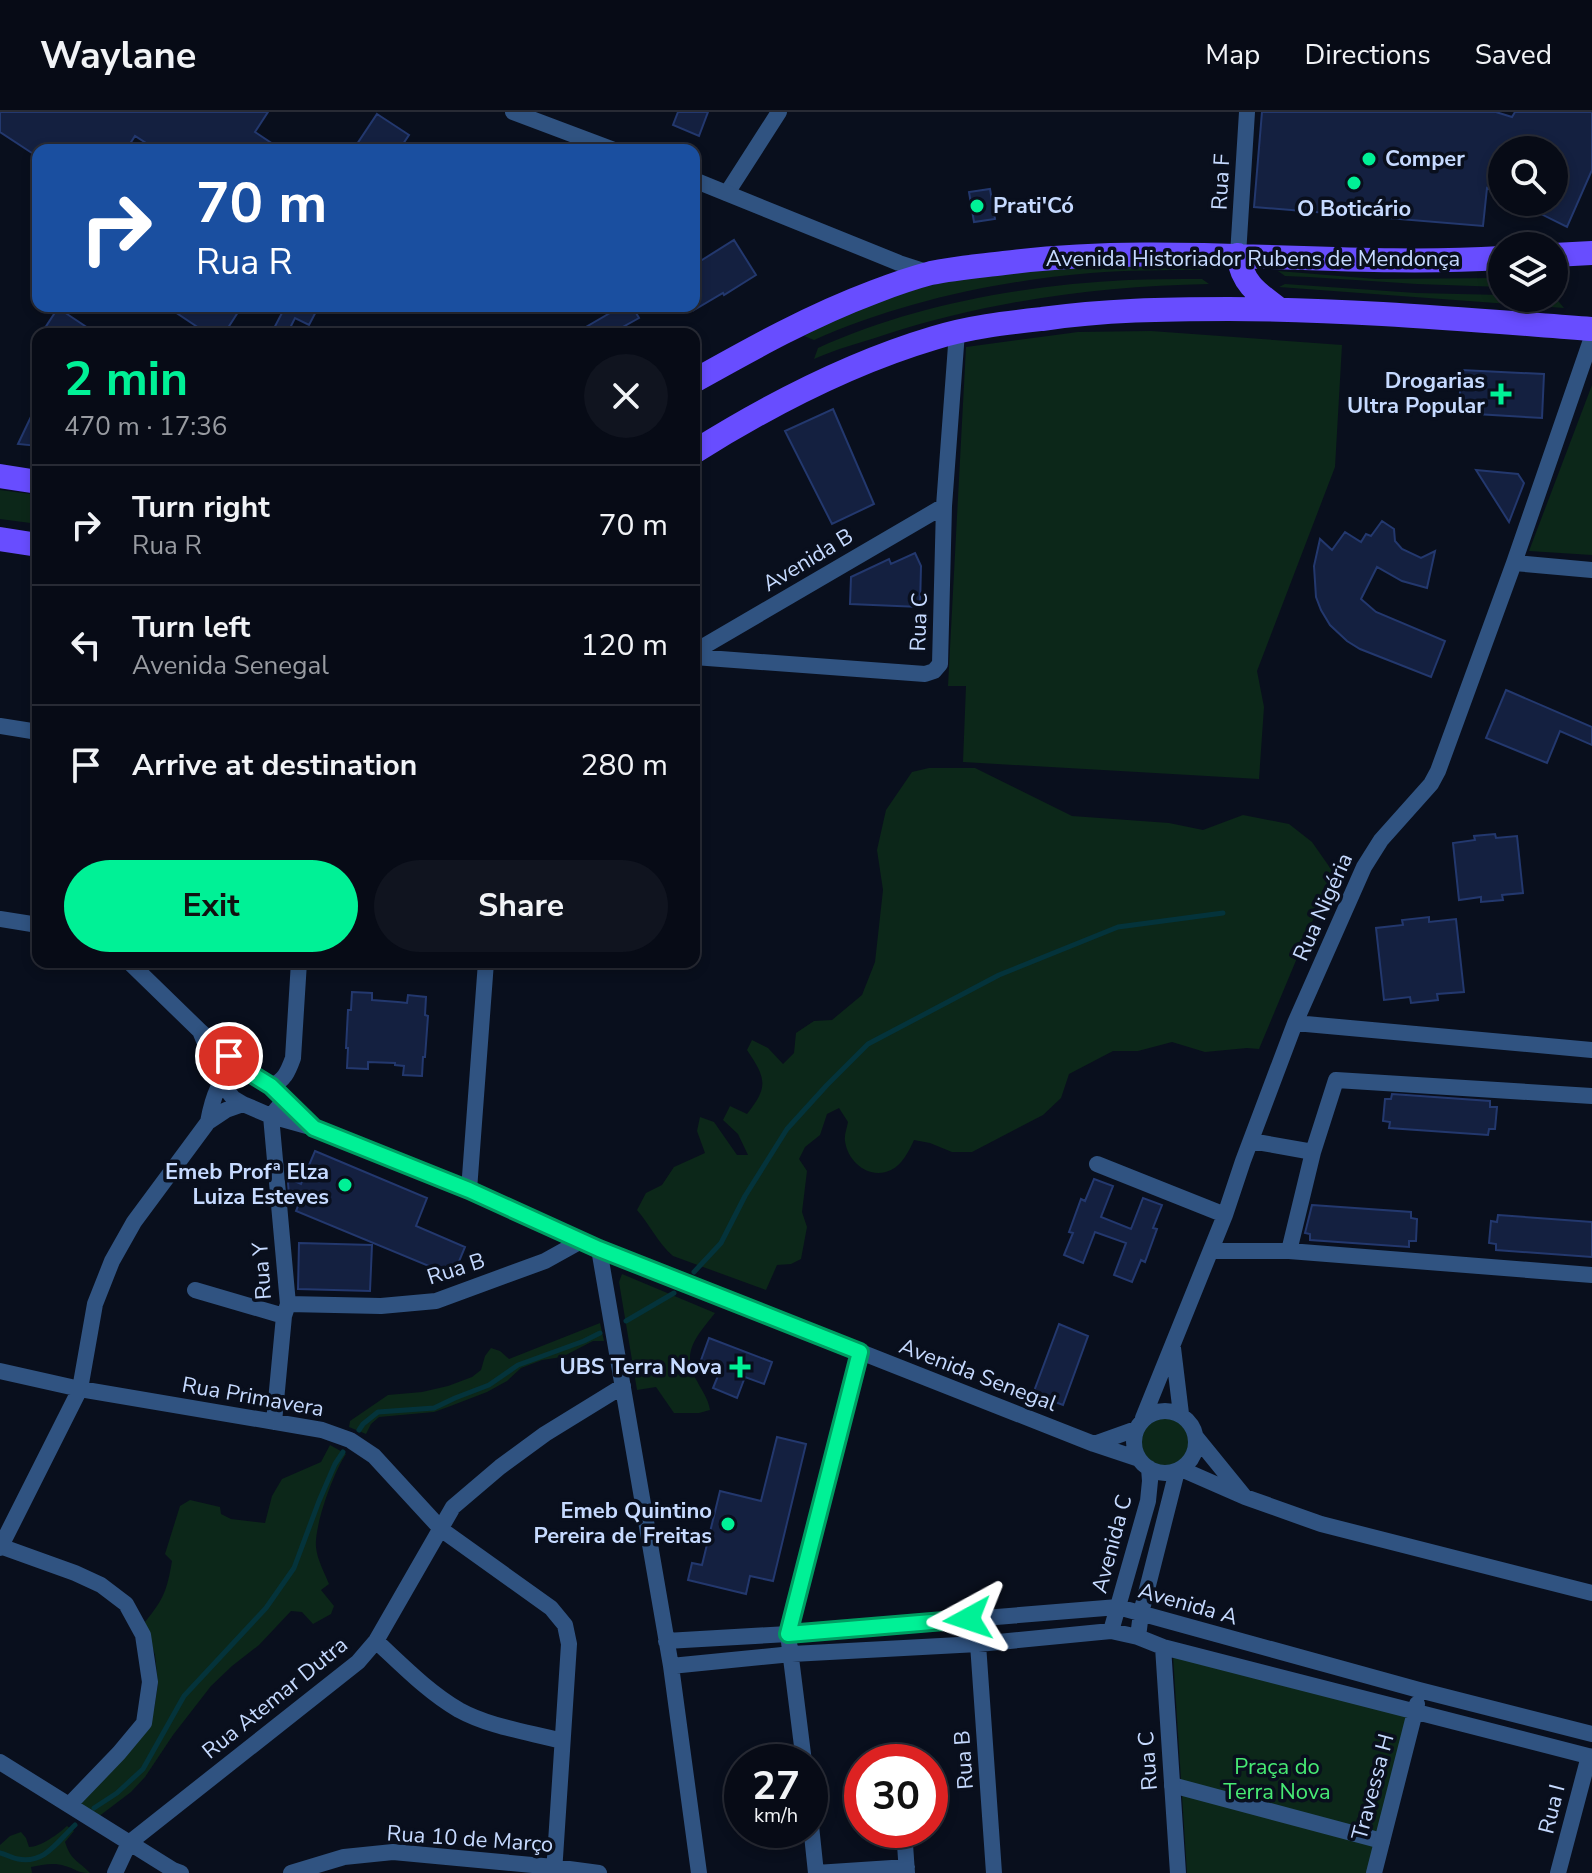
<!DOCTYPE html>
<html lang="en">
<head>
<meta charset="utf-8">
<style>
	body { margin:0; font-family:"Nunito Sans",sans-serif; background:#10141f; color:#f1f3f6; height:100vh; display:flex; flex-direction:column; font-size:30px; white-space:nowrap }
	* { box-sizing:border-box; margin:0 }
	p { font-size:26px; color:#989ba1 }
	.icon { flex:none; width:44px; height:44px; fill:none; stroke:currentColor; stroke-width:2; stroke-linecap:round; stroke-linejoin:round }
	.map { position:relative; flex:1; overflow:hidden }
	.panel { position:absolute; left:32px; top:216px; width:668px; height:640px; display:flex; flex-direction:column; background:#070b16; border-radius:16px; box-shadow:0 4px 12px #0003,0 0 0 2px #282b35 }
	.panel>* { flex:none }
	.top-card { position:absolute; left:32px; top:32px; width:668px; height:168px; border-radius:16px; box-shadow:0 4px 12px #0003,0 0 0 2px #282b35; background:#1a4fa0; color:#fff; overflow:hidden }
	.tools { position:absolute; left:1488px; top:24px; display:grid; gap:16px }
	.tools a { display:grid; place-items:center; width:80px; height:80px; border-radius:50%; background:#070b16; box-shadow:0 4px 12px #0003,0 0 0 2px #282b35; font-size:40px }
	.speed { position:absolute; left:724px; top:1632px; display:flex; gap:16px; font-size:40px; font-weight:700; text-align:center }
	.speed>* { display:grid; place-content:center; width:104px; height:104px; border-radius:50%; background:#070b16; box-shadow:0 4px 12px #0003,0 0 0 2px #282b35; line-height:1 }
	.speed small { font-size:20px; font-weight:400 }
	.speed .limit { border:12px solid #d22; background:#fff; color:#111 }
	.pin { position:absolute; display:grid; place-items:center; width:68px; height:68px; color:#fff; margin:-34px; border:4px solid #fff; border-radius:50%; box-shadow:0 2px 8px #0007 }
	.me { position:absolute; width:88px; margin:-44px; rotate:265deg; stroke-linejoin:round; filter:drop-shadow(0 0 6px #0008) }
	.turn { display:flex; align-items:center; gap:28px; height:168px; padding:0 32px; font-size:36px }
	.turn .icon { width:104px; height:104px; stroke-width:2.5 }
	.turn b { display:block; font-size:56px; line-height:68px }
	.round { display:grid; place-items:center; flex:none; width:84px; height:84px; border-radius:42px; background:#10141f }
	.summary { display:flex; align-items:center; justify-content:space-between; height:136px; padding:0 32px }
	h1 { font-size:48px; font-weight:700; line-height:60px; color:#00f196 }
	.button { display:flex; gap:16px; margin-top:auto; padding:16px 32px }
	.button a { flex:1; height:92px; border-radius:48px; background:#00f196; color:#111; font-size:32px; font-weight:700; line-height:92px; text-align:center }
	.button a+a { background:#10141f; color:#f1f3f6 }
	ul { padding:0; list-style:none }
	li { display:flex; align-items:center; gap:24px; height:120px; padding:0 32px; border-top:2px solid #282b35 }
	li div { flex:1 }
	li b { display:block; font-size:30px }
	li em { font-style:normal }
	header { display:flex; align-items:center; gap:48px; box-sizing:border-box; height:112px; padding:0 40px; background:#070b16; border-bottom:2px solid #282b35 }
	header strong { font-size:38px }
	nav { display:flex; gap:44px; margin-inline-start:auto; font-size:28px }
	.map>svg:first-child { display:block }
</style>
</head>
<body>
<header>
<strong>Waylane</strong>
<nav><a>Map</a><a>Directions</a><a>Saved</a></nav>
</header>
<div class="map">
<svg width="1592" height="1761" viewBox="0 0 1592 1761">
	<rect width="100%" height="100%" fill="#090f1d"/>
	<path fill="#0c2719" d="M1210,153L1201,158C1164,158 1128,158 1091,161C997,169 900,190 814,228L804,224C875,180 973,160 1056,155C1107,152 1159,154 1210,153Z
		M1278,159L1376,167L1502,166V175L1417,172L1309,165L1285,164Z
		M1202,167L1209,172C1098,174 989,189 884,223C860,231 836,237 814,247L818,236C912,193 1025,173 1128,168C1153,167 1177,167 1202,167Z
		M1285,172L1416,181L1502,183V186H1554V184L1564,196L1279,175Z
		M1151,219L1342,233L1335,355L1257,559L1264,595L1259,667L963,650L966,574H948L966,235L1078,220Z
		M1592,273V443L1529,439Z
		M0,378L38,383V412L0,407Z
		M929,656H975L1072,704L1169,711L1203,718L1243,703L1289,712L1312,730L1333,760L1259,937L1247,936L1205,940L1172,930L1138,939H1113L1069,962L1061,986L1043,1003L972,1040H952L930,1031L914,1028C909,1039 902,1053 891,1058C870,1068 848,1051 845,1029C844,1023 847,1016 848,1010L839,996L827,1002L820,1023L805,1035L799,1047L807,1059L802,1100L807,1115L801,1147L791,1152L777,1153L766,1178L673,1144C658,1131 650,1113 637,1098L646,1081L662,1073L674,1055L705,1041L697,1019L700,1005L714,1010L737,1043H748L738,1022L723,1008L730,994L747,1002C769,975 766,966 747,938L752,928L768,936L783,952L794,941L796,921L814,909L832,908L862,883L875,850L883,778L877,738L886,698L912,660Z
		M622,1162L715,1201C697,1224 680,1240 697,1269C702,1279 708,1286 710,1298L699,1301H674L656,1275L637,1278L619,1170Z
		M600,1211L604,1229H593L562,1245L542,1248L521,1256L507,1269L487,1280L448,1295L434,1300L379,1305L371,1312L366,1322L349,1315L350,1309L388,1283L422,1280L448,1274L472,1265L481,1258L485,1244L491,1236L500,1239L509,1247Z
		M1141 1330a24 24 0 1 1 48 0a24 24 0 1 1-48 0Z
		M330,1333L346,1342C334,1359 314,1414 316,1435C317,1447 324,1460 329,1472L321,1478L334,1494L331,1502L313,1512L302,1500L291,1499L259,1533L232,1554L211,1574L173,1623L145,1665L131,1680L98,1705L80,1691L147,1618L154,1598L158,1572L155,1543L145,1510C164,1487 167,1478 172,1449L165,1442L180,1394L190,1388L220,1395L221,1402L231,1407L265,1411L272,1384L282,1367L321,1350Z
		M1173,1544L1410,1603L1367,1761H1187Z
		M67,1714L74,1719L65,1730C71,1749 78,1748 90,1761C76,1761 77,1757 65,1754C54,1750 42,1753 31,1755L32,1761H0V1733L10,1724L21,1720L26,1726L29,1735C41,1735 58,1722 67,1714Z"/>
	<g fill="none" stroke-linecap="round" stroke-linejoin="round">
		<path stroke="#04333b" stroke-width="5" d="M694,1160L721,1131L745,1084L787,1017L827,973L868,932L999,863L1118,815L1223,801
			M626,1209L674,1181
			M359,1318L363,1312L378,1300L434,1296L455,1286L489,1273L518,1253L584,1229L600,1221
			M94,1696L117,1681L143,1657L184,1584L266,1496L294,1456L319,1389L335,1352L343,1340
			M0,1741C6,1742 11,1746 18,1747C45,1752 57,1730 75,1713"/>
	</g>
	<path fill="#142040" stroke="#23386e" stroke-width="2" d="M0,0H268L255,20L282,38H157L135,24L126,38H38V45L0,20Z
		M678,0H708L699,24L673,13Z
		M1262,0H1496L1512,5L1515,0H1592V58L1567,115L1517,90H1554V38H1502V83L1487,76L1483,114L1254,95Z
		M377,2L409,23L399,38H366L357,32Z
		M990,77L995,107L974,110L969,80Z
		M734,128L756,163L724,183L723,181L694,198V153Z
		M166,194H242L224,222H208Z
		M272,194H319L309,213L295,206L287,222H271L283,199Z
		M622,194H632L639,206L623,215L627,222H574Z
		M58,196L97,222H41Z
		M1461,258L1544,262L1542,306L1459,301Z
		M38,290V334L18,332Z
		M833,297L874,392L832,412L785,319Z
		M1476,358L1518,362L1524,371L1509,410Z
		M1382,409L1394,417L1395,429L1402,437L1421,446L1435,439L1427,476L1402,469L1377,455L1361,487L1376,500L1445,529L1431,565L1360,537L1347,529L1330,513L1321,498L1316,485L1314,454L1320,427L1332,438L1345,420L1361,430L1366,422L1371,424Z
		M915,441L921,454L920,495L850,492L851,465L889,447L891,452Z
		M1506,578L1592,615V633L1560,619L1547,651L1486,626Z
		M1495,722L1496,726L1517,724L1523,781L1502,783L1503,788L1481,790V785L1459,788L1453,731L1475,728L1474,724Z
		M1429,805V810L1456,807L1464,880L1437,882L1438,888L1411,891L1410,885L1384,888L1376,816L1403,813L1402,808Z
		M352,880L372,881V888L398,890L407,891L408,883L426,885L425,903L428,904L425,945H423L422,964L403,963L404,954L395,953V951L368,950V957L347,956L348,936H346L348,898H351Z
		M1392,982L1490,989V995H1497L1495,1017H1489L1488,1023L1389,1016L1390,1010L1383,1009L1385,987H1391Z
		M315,1039L427,1086L416,1114L465,1135L453,1164L296,1099L301,1087L289,1083L288,1071L290,1067L301,1072Z
		M1094,1067L1113,1074L1101,1105L1131,1117L1143,1086L1162,1093L1153,1116L1157,1117L1145,1150L1141,1148L1132,1170L1114,1163L1126,1131L1095,1120L1083,1151L1064,1143L1073,1121L1069,1120L1081,1087L1085,1089Z
		M1312,1093L1411,1100V1106L1417,1107L1416,1129H1409V1135L1310,1128V1122L1305,1121Z
		M1498,1103L1592,1110V1145L1496,1138V1132L1489,1131L1491,1109L1497,1110Z
		M299,1131L372,1133L370,1179L298,1177Z
		M1059,1212L1088,1224L1063,1293L1033,1282Z
		M709,1226L772,1250L764,1272L745,1265L737,1286L713,1276L720,1259L700,1251Z
		M777,1325L806,1332L773,1469L750,1464L746,1482L688,1468L692,1451L702,1453L720,1379L761,1389Z"/>
	<g fill="none" stroke-linecap="round" stroke-linejoin="round">
		<path stroke="#305381" stroke-width="16" d="M1172,1673L1382,1729"/>
		<path stroke="#305381" stroke-width="16" d="M727,81L779,0
			M1238,143L1247,0
			M1514,451L1592,458
			M694,540L944,394
			M694,545L925,562L934,559L940,552L944,394L957,220
			M0,614L38,620
			M0,807L38,813
			M129,850L200,919L242,956L271,974L313,1015
			M1295,911L1592,938
			M200,919L221,970L233,986L243,992L271,1004L314,1016L469,1078L599,1137L1094,1332L1139,1347
			M271,974C284,969 288,960 293,946L299,850
			M208,1010C212,989 218,962 242,956
			M1251,1029L1313,1040
			M1097,1052L1225,1103
			M469,1078L486,850
			M599,1137L671,1554L699,1761
			M1211,1139H1289L1592,1163
			M1289,1139L1313,1040L1336,968L1592,984
			M195,1178L284,1204
			M288,1192L381,1194L436,1189L545,1149L581,1129
			M1173,1236L1181,1302
			M0,1259L80,1277L322,1318L350,1328L374,1344L442,1418L551,1496L565,1513L569,1532L554,1761
			M1134 1330a31 31 0 1 1 62 0a31 31 0 1 1-62 0Z
			M1143,1306L1225,1103L1243,1049L1295,911L1364,755L1381,728L1431,672L1438,659L1514,451L1592,225
			M274,1310L284,1204L288,1192L271,1004L284,988
			M1196,1325L1244,1384
			M1094,1332L1136,1317
			M1181,1357L1245,1385L1321,1412L1592,1481
			M0,1434L75,1461L101,1473L126,1492L143,1523L150,1570L144,1611L119,1641L69,1693
			M0,1436L80,1277L95,1192L112,1149L134,1110L208,1010L226,998L243,992
			M1111,1519L1148,1389L1150,1369L1149,1356
			M1138,1525L1141,1501L1177,1359
			M376,1529C402,1553 428,1580 459,1598C490,1615 528,1620 562,1629
			M666,1529L788,1522L1118,1495L1419,1578L1592,1622
			M978,1532L994,1761
			M1163,1535L1178,1761
			M671,1554L792,1542L978,1532L1111,1519L1138,1525L1163,1535L1592,1645
			M0,1650L173,1758L181,1761
			M804,1650L788,1522L860,1240
			M810,1704L816,1761
			M904,1718L907,1761
			M115,1761L129,1731L358,1550L376,1529L453,1395L500,1355L545,1322L623,1274
			M291,1761L344,1745L393,1740L554,1755L599,1761
			M816,1761L907,1755
			M1374,1761L1417,1592
			M1558,1761L1589,1644"/>
		<path stroke="#305381" stroke-width="16" d="M513,0L614,38
			M694,68L899,151L930,161"/>
		<path stroke="#684dff" stroke-width="24" d="M1238,143C1242,171 1257,181 1279,197
			M1554,143L1592,141
			M694,269C753,236 810,204 874,180C892,173 912,166 931,161C955,156 980,154 1004,151C1169,130 1336,156 1502,146
			M694,340C769,293 850,251 934,226C969,215 1006,211 1042,207C1104,198 1166,197 1229,197C1350,197 1471,208 1592,217
			M0,364L38,370
			M0,427L38,433"/>
	</g>
	<g fill="none" stroke-linecap="round" stroke-linejoin="round">
		<defs>
			<path id="route" d="M229,944L242,956L271,974L314,1016L469,1078L599,1137L860,1240L788,1522L968,1507"/>
		</defs>
		<use href="#route" stroke="#009d62" stroke-width="20"/>
		<use href="#route" stroke="#00f196" stroke-width="14"/>
	</g>
	<g fill="#00f196" stroke="#090f1d" stroke-width="3">
		<circle cx="1369" cy="47" r="8"/>
		<circle cx="1354" cy="71" r="8"/>
		<circle cx="977" cy="94" r="8"/>
		<path d="M1497 270h8v8h8v8h-8v8h-8v-8h-8v-8h8z"/>
		<circle cx="345" cy="1073" r="8"/>
		<path d="M736 1243h8v8h8v8h-8v8h-8v-8h-8v-8h8z"/>
		<circle cx="728" cy="1412" r="8"/>
	</g>
	<g text-anchor="middle" dominant-baseline="central" stroke-width="7" stroke-linejoin="round" paint-order="stroke">
		<g font-size="22" font-weight="bold" fill="#c6daff" stroke="#090f1d" text-anchor="end">
			<text x="1385" y="47" text-anchor="start">Comper</text>
			<text x="993" y="94" text-anchor="start">Prati'Có</text>
			<text x="1354" y="97" text-anchor="middle">O Boticário</text>
			<text x="1485" y="269">Drogarias<tspan x="1485" dy="25">Ultra Popular</tspan></text>
			<text x="329" y="1060">Emeb Profª Elza<tspan x="329" dy="25">Luiza Esteves</tspan></text>
			<text x="722" y="1255">UBS Terra Nova</text>
			<text x="712" y="1399">Emeb Quintino<tspan x="712" dy="25">Pereira de Freitas</tspan></text>
		</g>
		<g font-size="22" fill="#c6daff" stroke="#090f1d">
			<text transform="translate(1221 70) rotate(-87)">Rua F</text>
			<text x="1253" y="147">Avenida Historiador Rubens de Mendonça</text>
			<text transform="translate(808 448) rotate(-31)">Avenida B</text>
			<text transform="translate(919 510) rotate(-88)">Rua C</text>
			<text transform="translate(1323 795) rotate(-66)">Rua Nigéria</text>
			<text transform="translate(456 1157) rotate(-18)">Rua B</text>
			<text transform="translate(262 1159) rotate(-94)">Rua Y</text>
			<text transform="translate(978 1263) rotate(21)">Avenida Senegal</text>
			<text transform="translate(253 1285) rotate(10)">Rua Primavera</text>
			<text transform="translate(1112 1432) rotate(-75)">Avenida C</text>
			<text transform="translate(1188 1492) rotate(16)">Avenida A</text>
			<text transform="translate(275 1586) rotate(-39)">Rua Atemar Dutra</text>
			<text transform="translate(964 1648) rotate(-94)">Rua B</text>
			<text transform="translate(1148 1649) rotate(-94)">Rua C</text>
			<text transform="translate(1373 1675) rotate(-75)">Travessa H</text>
			<text transform="translate(1552 1697) rotate(-76)">Rua I</text>
			<text transform="translate(470 1727) rotate(4)">Rua 10 de Março</text>
		</g>
		<g font-size="22" fill="#47ea74" stroke="#090f1d">
			<text x="1277" y="1655">Praça do<tspan x="1277" dy="25">Terra Nova</tspan></text>
		</g>
	</g>
</svg>
<div class="tools">
<a><svg class="icon" aria-label="search" viewBox="0 0 24 24"><circle cx="10" cy="10" r="6"/><path d="M15 15l6 6"/></svg></a>
<a><svg class="icon" aria-label="layers" viewBox="0 0 24 24"><path d="M12 4l9 5-9 5-9-5zM3 14l9 5 9-5"/></svg></a>
</div>
<div class="speed"><div>27<small>km/h</small></div><div class="limit">30</div></div>
<div class="pin" style="left:229px;top:944px;background:#d93025"><svg class="icon" aria-label="arrive" viewBox="0 0 24 24"><path d="M6 21V4h12l-3 4 3 4H6"/></svg></div>
<svg class="me" style="left:968px;top:1507px" viewBox="-20 -20 40 40"><path d="M0-17L14 15 0 8-14 15z" fill="#00f196" stroke="#fff" stroke-width="4"/></svg>
<div class="top-card">
<div class="turn"><svg class="icon" aria-label="right" viewBox="0 0 24 24"><path d="M7 20v-9h11M14 6l5 5-5 5"/></svg><div><b>70 m</b>Rua R</div></div>
</div>
<section class="panel">
<div class="summary"><div><h1>2 min</h1><p>470 m · 17:36</p></div><a class="round"><svg class="icon" aria-label="close" viewBox="0 0 24 24"><path d="M6 6l12 12M18 6L6 18"/></svg></a></div>
<ul>
<li><svg class="icon" aria-label="right" viewBox="0 0 24 24"><path d="M7 20v-9h11M14 6l5 5-5 5"/></svg><div><b>Turn right</b><p>Rua R</p></div><em>70 m</em></li>
<li><svg class="icon" aria-label="left" viewBox="0 0 24 24"><path d="M17 20v-9H6M10 6l-5 5 5 5"/></svg><div><b>Turn left</b><p>Avenida Senegal</p></div><em>120 m</em></li>
<li><svg class="icon" aria-label="arrive" viewBox="0 0 24 24"><path d="M6 21V4h12l-3 4 3 4H6"/></svg><div><b>Arrive at destination</b></div><em>280 m</em></li>
</ul>
<div class="button"><a>Exit</a><a>Share</a></div>
</section>
</div>
</body>
</html>
